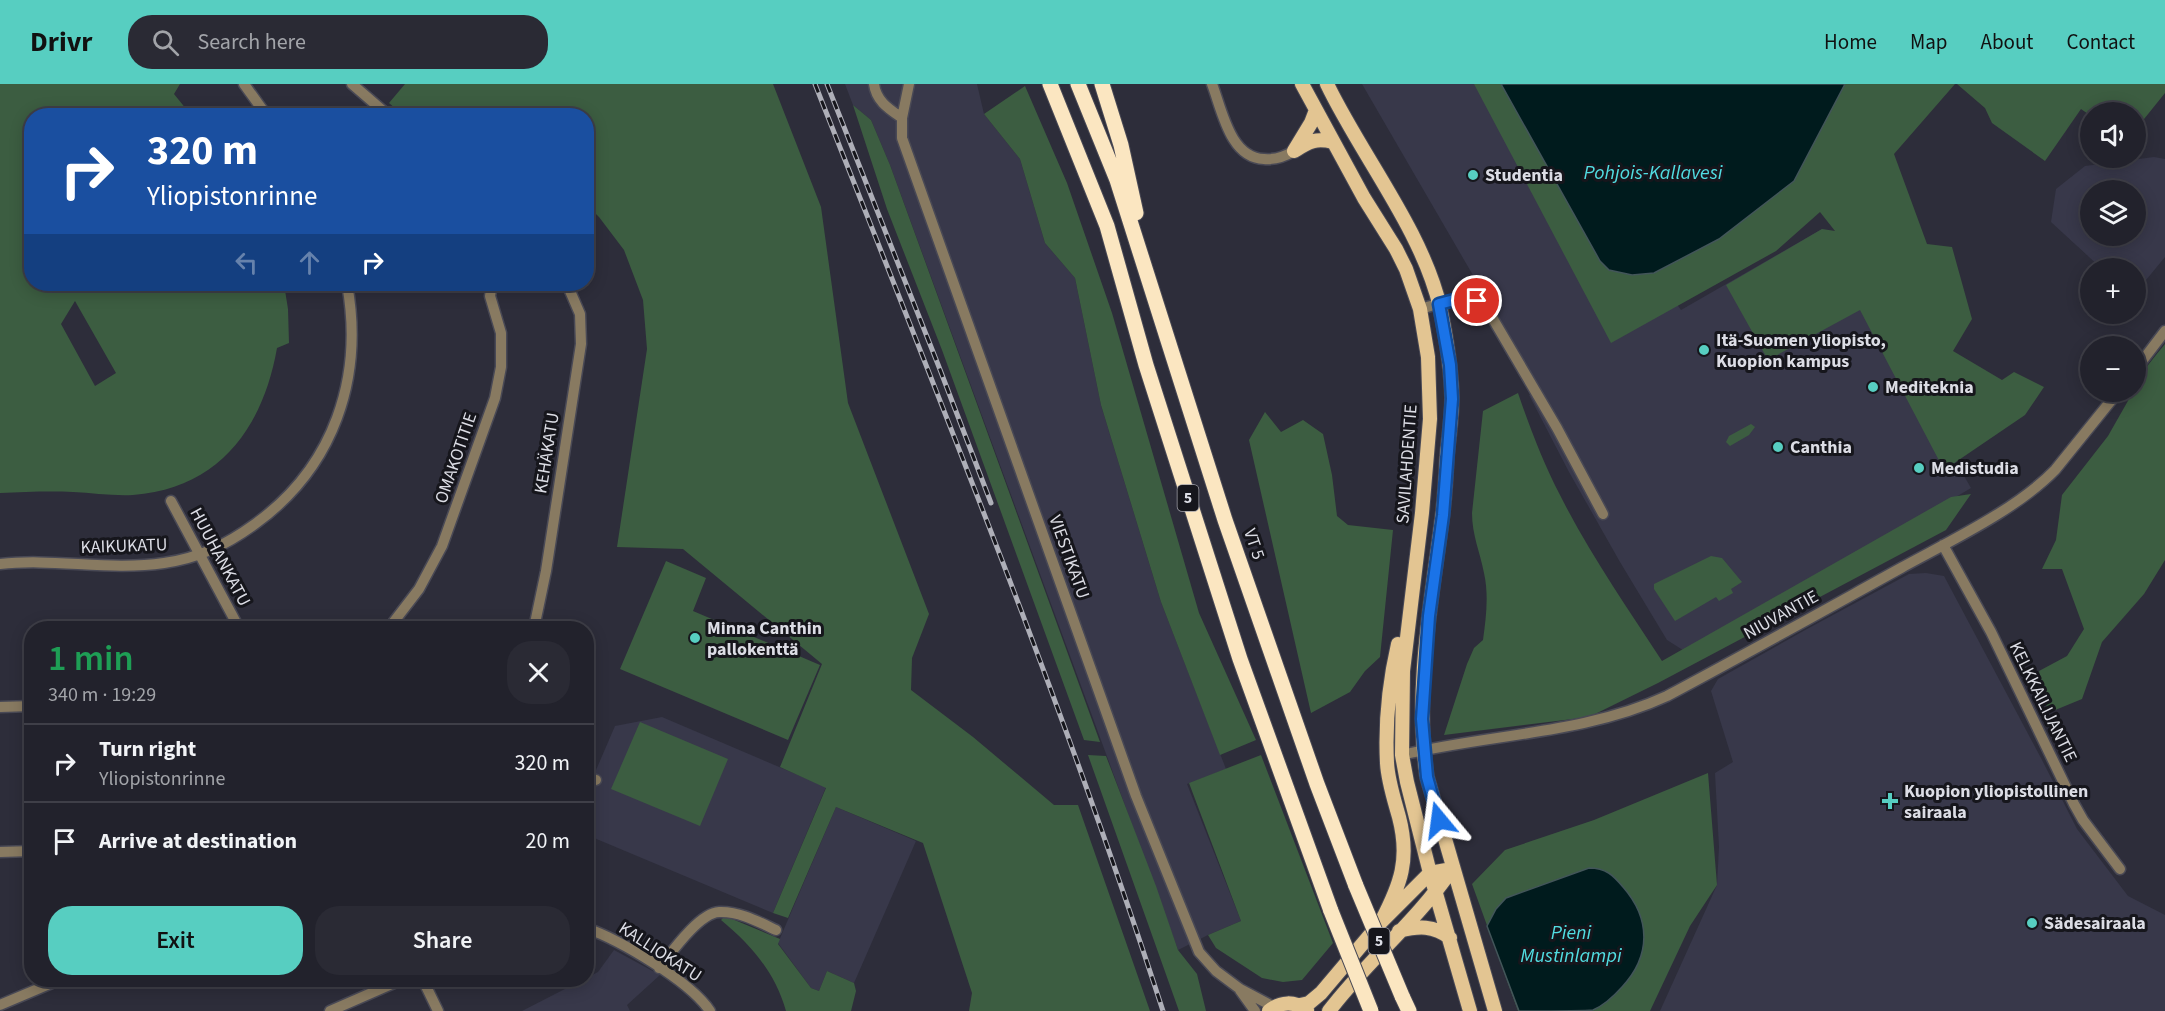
<!DOCTYPE html>
<html lang="en">
<head>
<meta charset="utf-8">
<style>
	body { margin:0; font-family:"Source Sans 3",sans-serif; background:#2a2a34; color:#f1f3f6; height:100vh; display:flex; flex-direction:column; font-size:22px; white-space:nowrap }
	* { box-sizing:border-box; margin:0 }
	p { font-size:20px; color:#a2a4a9 }
	.icon { flex:none; width:33px; height:33px; fill:none; stroke:currentColor; stroke-width:2; stroke-linecap:round; stroke-linejoin:round }
	.map { position:relative; flex:1; overflow:hidden }
	.panel { position:absolute; left:24px; top:537px; width:570px; height:366px; display:flex; flex-direction:column; background:#22222c; border-radius:24px; box-shadow:0 3px 15px #0003,0 0 0 2px #3f3f48 }
	.panel>* { flex:none }
	.top-card { position:absolute; left:24px; top:24px; width:570px; height:183px; border-radius:24px; box-shadow:0 3px 15px #0003,0 0 0 2px #3f3f48; background:#1a4fa0; color:#fff; overflow:hidden }
	.controls { position:absolute; left:2080px; top:18px; display:grid; gap:12px }
	.controls a { display:grid; place-items:center; width:66px; height:66px; border-radius:50%; background:#22222c; box-shadow:0 3px 15px #0003,0 0 0 2px #3f3f48; font-size:30px }
	.pin { position:absolute; display:grid; place-items:center; width:51px; height:51px; color:#fff; margin:-26px; border:3px solid #fff; border-radius:50%; box-shadow:0 2px 6px #0007 }
	.me { position:absolute; width:66px; margin:-33px; rotate:344deg; stroke-linejoin:round; filter:drop-shadow(0 0 4px #0008) }
	.turn { display:flex; align-items:center; gap:21px; height:126px; padding:0 24px; font-size:27px }
	.turn .icon { width:78px; height:78px; stroke-width:2.5 }
	.turn b { display:block; font-size:42px; line-height:51px }
	.lanes { display:flex; align-items:center; height:57px; padding:0 24px; background:#0003; justify-content:center; gap:30px; direction:ltr }
	.lanes .off { opacity:.35 }
	.round { display:grid; place-items:center; flex:none; width:63px; height:63px; border-radius:24px; background:#2a2a34 }
	.headline { display:flex; align-items:center; justify-content:space-between; height:102px; padding:0 24px }
	h1 { font-size:36px; font-weight:600; line-height:45px; color:#1e9e55 }
	.cta { display:flex; gap:12px; margin-top:auto; padding:12px 24px }
	.cta a { flex:1; height:69px; border-radius:24px; background:#57cec1; color:#111; font-size:24px; font-weight:600; line-height:69px; text-align:center }
	.cta a+a { background:#2a2a34; color:#f1f3f6 }
	ul { padding:0; list-style:none }
	li { display:flex; align-items:center; gap:18px; height:78px; padding:0 24px; border-top:2px solid #3f3f48 }
	li div { flex:1 }
	li b { display:block; font-size:22px }
	li em { font-style:normal }
	header { display:flex; align-items:center; gap:36px; box-sizing:border-box; height:84px; padding:0 30px; background:#57cec1; color:#111 }
	header strong { font-size:28px }
	nav { display:flex; gap:33px; margin-inline-start:auto; font-size:21px }
	.search { width:420px; height:54px; background:#2a2a34; display:flex; align-items:center; gap:15px; box-sizing:border-box; padding:0 21px; border-radius:24px; color:#a2a4a9; font-size:22px }
	.map>svg:first-child { display:block }
</style>
</head>
<body>
<header>
<strong>Drivr</strong>
<div class="search"><svg class="icon" aria-label="search" viewBox="0 0 24 24"><circle cx="10" cy="10" r="6"/><path d="M15 15l6 6"/></svg>Search here</div>
<nav><a>Home</a><a>Map</a><a>About</a><a>Contact</a></nav>
</header>
<div class="map">
<svg width="2165" height="927" viewBox="0 0 2165 927">
	<rect width="100%" height="100%" fill="#2d2d3a"/>
	<path fill="#38384a" fill-rule="evenodd" d="M845,0H977L984,30L1020,75L1045,159L1075,194L1101,321L1161,518L1226,685L1187,700L1241,837L1208,851L1178,866L890,81L871,36L853,21Z
		M1362,0H1501L1600,177L1654,189L1681,226L1822,145L1971,404L1863,468L1686,568L1667,556L1620,478L1569,388L1529,311L1539,305Z
		M2154,73L2165,75V173L2137,207L2136,184H2101L2051,138L2056,105L2085,82ZM2136,106V152H2091V106Z
		M1926,489L1944,492L2042,676L2077,745L2128,812L2165,831V927H1660L1717,801L1719,763L1715,689L1733,678L1711,607L1718,595L1807,545L1909,490Z
		M662,633L826,703L773,829L587,751V707L615,642Z
		M836,723L916,757L854,899L827,887L819,907L811,904L778,859Z
		M614,866L660,891L627,921L630,927H522L598,888Z"/>
	<path fill="#3c5d41" fill-rule="evenodd" d="M0,0H180L174,10L191,31L32,32V200H284L288,225L289,259L277,264C263,344 219,404 133,411C113,412 93,409 73,408C49,407 24,408 0,409ZM75,217L116,289L95,302L61,240Z
		M405,0H773L821,123L848,319L929,530L912,574L911,606L973,653L1054,721H1078L1150,927H969L972,909L923,759L836,723L788,834L773,829L826,704L780,683L822,580L683,465L617,463L647,265L643,216L624,166L599,133L587,121L586,32L403,31L389,19Z
		M1474,0H1501L1600,177L1654,189L1719,155L1794,97L1845,0H1955L1894,70L1927,160L1952,163L1972,235L1953,267L2002,296L2014,288L2044,303L2025,331L1944,386L1860,226L1768,276L1726,201L1822,145L1835,147L1820,128L1776,167L1611,259Z
		M1957,0H2165V9L2136,45V28H2091V32L2081,25L2045,77L1992,39L1985,24Z
		M1025,2L1067,99L1112,229L1199,529L1256,656L1220,671L1161,518L1101,321L1075,194L1045,159L1020,75L984,30Z
		M853,21L871,36L890,81L1100,658L1084,656L942,266L887,125Z
		M2165,260V476L2144,510L2102,558L2082,615L2048,629L2039,587L2067,572L2084,545L2062,485H2042L2056,456L2062,411L2108,352L2133,308H2136C2137,291 2155,273 2165,260Z
		M1518,309C1530,344 1543,378 1560,411C1589,469 1627,523 1662,577L1951,413L1971,410L1946,446L1658,599L1589,633L1444,651L1467,580L1474,564L1483,556C1486,534 1489,511 1484,489C1480,468 1472,451 1472,429L1483,327Z
		M1265,328L1281,348L1303,336L1323,350L1332,391L1337,432L1348,441L1393,446L1380,573L1365,587L1350,608L1311,629L1249,356Z
		M1751,340L1755,343L1749,351L1730,362L1726,358L1729,352Z
		M1711,472L1722,474L1742,498L1731,505L1733,509L1719,517L1716,513L1675,537L1654,505V500Z
		M666,477L706,494L693,527L820,581L788,656L620,585Z
		M640,638L728,675L700,742L611,705Z
		M1088,671L1106,672L1156,802L1178,866L1197,890L1206,927H1179Z
		M1261,671L1333,859L1302,896L1283,898L1262,894L1216,864L1208,851L1241,837L1189,699Z
		M1708,689L1717,801L1690,842L1650,927H1518L1472,800L1505,766L1594,736Z
		M725,832L780,855L778,860L811,904L819,907L827,887L854,899L856,907L851,927H786C775,888 751,861 721,836Z"/>
	<path fill="#001b1d" stroke="#425559" stroke-width="1.5" d="M1501,0H1845L1794,97L1719,155L1654,189L1632,191L1609,186L1600,177Z
		M1589,784C1606,784 1613,791 1623,803C1651,835 1651,872 1622,903C1614,912 1605,921 1593,926C1583,927 1534,927 1519,927L1487,842L1496,825L1506,814Z"/>
	<g fill="none" stroke-linecap="round" stroke-linejoin="round">
		<defs>
			<path id="minor" d="M244,0L267,32
				M352,0L389,32
				M874,0C876,17 889,25 902,34
				M909,0L902,34V54L1136,712L1199,868L1216,887L1240,905L1274,923
				M1212,0C1222,26 1230,74 1264,75C1275,76 1284,73 1294,67
				M1420,225C1442,220 1465,207 1486,223L1557,344L1603,430
				M2136,285L2165,247
				M171,417L239,544
				M1943,461L1991,548L2074,720L2083,736L2120,785
				M0,480C55,474 109,487 164,479C199,474 226,461 255,440C334,383 364,294 347,200
				M389,544L419,505L442,462L495,314L501,283V249L490,212L492,200
				M534,544L546,487L581,260L580,230L567,200
				M0,623L32,622
				M1402,671C1490,650 1585,650 1667,612C1746,570 1823,527 1901,484C1950,457 2016,426 2055,386L2118,308
				M586,695L596,696
				M0,768L32,767
				M586,844C620,856 690,897 710,927
				M659,884C671,869 699,829 719,828C739,827 759,838 776,846
				M423,896L438,927
				M1240,906L1255,927
				M0,921L59,896
				M330,927L401,896"/>
			<path id="major" d="M1302,0L1364,114L1396,165L1406,185L1420,225L1428,273L1430,335L1422,429L1403,587L1402,671L1407,698L1430,789L1470,927
				M1327,0C1361,71 1422,146 1440,223C1446,252 1451,282 1452,313C1452,332 1449,352 1447,371C1446,393 1445,414 1442,435C1431,520 1414,607 1427,693L1495,927
				M1296,66C1309,57 1317,54 1333,58
				M1294,67L1311,39L1316,26
				M1381,838C1401,800 1410,775 1399,733C1394,715 1388,697 1387,679C1385,639 1389,599 1398,560
				M1399,847C1418,842 1434,841 1450,854
				M1300,921L1309,919L1321,909L1381,838L1430,789L1452,785
				M1269,927C1281,917 1294,917 1307,926
				M1329,927C1367,877 1417,837 1452,785"/>
			<path id="highway" d="M1050,0L1107,142L1146,281L1240,575L1331,827
				M1078,0L1117,96L1225,436L1317,700L1356,802
				M1102,0L1121,61L1136,129
				M1402,912L1409,927"/>
		</defs>
		<use href="#minor" stroke="#494955" stroke-width="13"/>
		<use href="#major" stroke="#494955" stroke-width="16"/>
		<use href="#highway" stroke="#494955" stroke-width="17"/>
		<use href="#minor" stroke="#887a61" stroke-width="10"/>
		<use href="#major" stroke="#e3c592" stroke-width="14"/>
		<use href="#highway" stroke="#fbe6c1" stroke-width="15"/>
		<defs>
			<path id="rail" d="M815,0C936,307 1061,613 1163,927
				M827,0L939,283L991,419"/>
		</defs>
		<use href="#rail" stroke="#aeafb8" stroke-width="5"/>
		<use href="#rail" stroke="#16161c" stroke-width="3" stroke-dasharray="9" stroke-linecap="butt"/>
		<defs>
			<path id="highway-bridge" d="M1356,802L1402,912
				M1331,827L1371,927"/>
		</defs>
		<use href="#highway-bridge" stroke="#494955" stroke-width="17" stroke-linecap="butt"/>
		<use href="#highway-bridge" stroke="#fbe6c1" stroke-width="15"/>
	</g>
	<g fill="none" stroke-linecap="round" stroke-linejoin="round">
		<defs>
			<path id="route" d="M1439,736L1427,693L1422,635L1429,532L1443,431L1452,315L1450,281L1439,220L1458,215L1477,217"/>
		</defs>
		<use href="#route" stroke="#114b97" stroke-width="15"/>
		<use href="#route" stroke="#1a73e8" stroke-width="10"/>
	</g>
	<g fill="#57cec1" stroke="#16161c" stroke-width="2">
		<circle cx="1473" cy="91" r="6"/>
		<circle cx="1704" cy="266" r="6"/>
		<circle cx="1873" cy="303" r="6"/>
		<circle cx="1778" cy="363" r="6"/>
		<circle cx="1919" cy="384" r="6"/>
		<circle cx="695" cy="554" r="6"/>
		<path d="M1887 708h6v6h6v6h-6v6h-6v-6h-6v-6h6z"/>
		<circle cx="2032" cy="839" r="6"/>
	</g>
	<g text-anchor="middle" dominant-baseline="central" stroke-width="6" stroke-linejoin="round" paint-order="stroke">
		<g fill="#16161c" stroke="#a1a1a9" stroke-width="1.5">
			<rect x="1177.5" y="401" width="21" height="26" rx="4.5"/>
			<rect x="1368.5" y="844" width="21" height="26" rx="4.5"/>
		</g>
		<g font-size="16" font-weight="bold" fill="#dcdde5">
			<text x="1188" y="414">5</text>
			<text x="1379" y="857">5</text>
		</g>
		<g font-size="18" font-weight="bold" fill="#dcdde5" stroke="#16161c" text-anchor="start">
			<text x="1485" y="91">Studentia</text>
			<text x="1716" y="256">Itä-Suomen yliopisto,<tspan x="1716" dy="21">Kuopion kampus</tspan></text>
			<text x="1885" y="303">Mediteknia</text>
			<text x="1790" y="363">Canthia</text>
			<text x="1931" y="384">Medistudia</text>
			<text x="707" y="544">Minna Canthin<tspan x="707" dy="21">pallokenttä</tspan></text>
			<text x="1904" y="707">Kuopion yliopistollinen<tspan x="1904" dy="21">sairaala</tspan></text>
			<text x="2044" y="839">Sädesairaala</text>
		</g>
		<g font-size="18" fill="#dcdde5" stroke="#16161c">
			<text transform="translate(547 369) rotate(-81)">KEHÄKATU</text>
			<text transform="translate(456 374) rotate(-71)">OMAKOTITIE</text>
			<text transform="translate(1407 380) rotate(-86)">SAVILAHDENTIE</text>
			<text transform="translate(1254 460) rotate(71)">VT 5</text>
			<text transform="translate(124 462) rotate(-2)">KAIKUKATU</text>
			<text transform="translate(220 473) rotate(62)">HUUHANKATU</text>
			<text transform="translate(1069 473) rotate(70)">VIESTIKATU</text>
			<text transform="translate(1781 531) rotate(-29)">NIUVANTIE</text>
			<text transform="translate(2043 618) rotate(64)">KELKKAILIJANTIE</text>
			<text transform="translate(660 868) rotate(33)">KALLIOKATU</text>
		</g>
		<g font-size="20" font-style="italic" fill="#51dde2" stroke="#16161c">
			<text x="1653" y="89">Pohjois-Kallavesi</text>
			<text x="1571" y="849">Pieni<tspan x="1571" dy="23">Mustinlampi</tspan></text>
		</g>
	</g>
</svg>
<div class="controls">
<a><svg class="icon" aria-label="sound" viewBox="0 0 24 24"><path d="M4 9h4l5-4v14l-5-4H4zM17 9q2 3 0 6"/></svg></a>
<a><svg class="icon" aria-label="layers" viewBox="0 0 24 24"><path d="M12 4l9 5-9 5-9-5zM3 14l9 5 9-5"/></svg></a>
<a>+</a>
<a>−</a>
</div>
<div class="pin" style="left:1477px;top:217px;background:#d93025"><svg class="icon" aria-label="arrive" viewBox="0 0 24 24"><path d="M6 21V4h12l-3 4 3 4H6"/></svg></div>
<svg class="me" style="left:1439px;top:736px" viewBox="-20 -20 40 40"><path d="M0-17L14 15 0 8-14 15z" fill="#1a73e8" stroke="#fff" stroke-width="4"/></svg>
<div class="top-card">
<div class="turn"><svg class="icon" aria-label="right" viewBox="0 0 24 24"><path d="M7 20v-9h11M14 6l5 5-5 5"/></svg><div><b>320 m</b>Yliopistonrinne</div></div>
<div class="lanes"><svg class="icon off" aria-label="left" viewBox="0 0 24 24"><path d="M17 20v-9H6M10 6l-5 5 5 5"/></svg><svg class="icon off" aria-label="ahead" viewBox="0 0 24 24"><path d="M12 20V5M6 11l6-6 6 6"/></svg><svg class="icon" aria-label="right" viewBox="0 0 24 24"><path d="M7 20v-9h11M14 6l5 5-5 5"/></svg></div>
</div>
<section class="panel">
<div class="headline"><div><h1>1 min</h1><p>340 m · 19:29</p></div><a class="round"><svg class="icon" aria-label="close" viewBox="0 0 24 24"><path d="M6 6l12 12M18 6L6 18"/></svg></a></div>
<ul>
<li><svg class="icon" aria-label="right" viewBox="0 0 24 24"><path d="M7 20v-9h11M14 6l5 5-5 5"/></svg><div><b>Turn right</b><p>Yliopistonrinne</p></div><em>320 m</em></li>
<li><svg class="icon" aria-label="arrive" viewBox="0 0 24 24"><path d="M6 21V4h12l-3 4 3 4H6"/></svg><div><b>Arrive at destination</b></div><em>20 m</em></li>
</ul>
<div class="cta"><a>Exit</a><a>Share</a></div>
</section>
</div>
</body>
</html>
